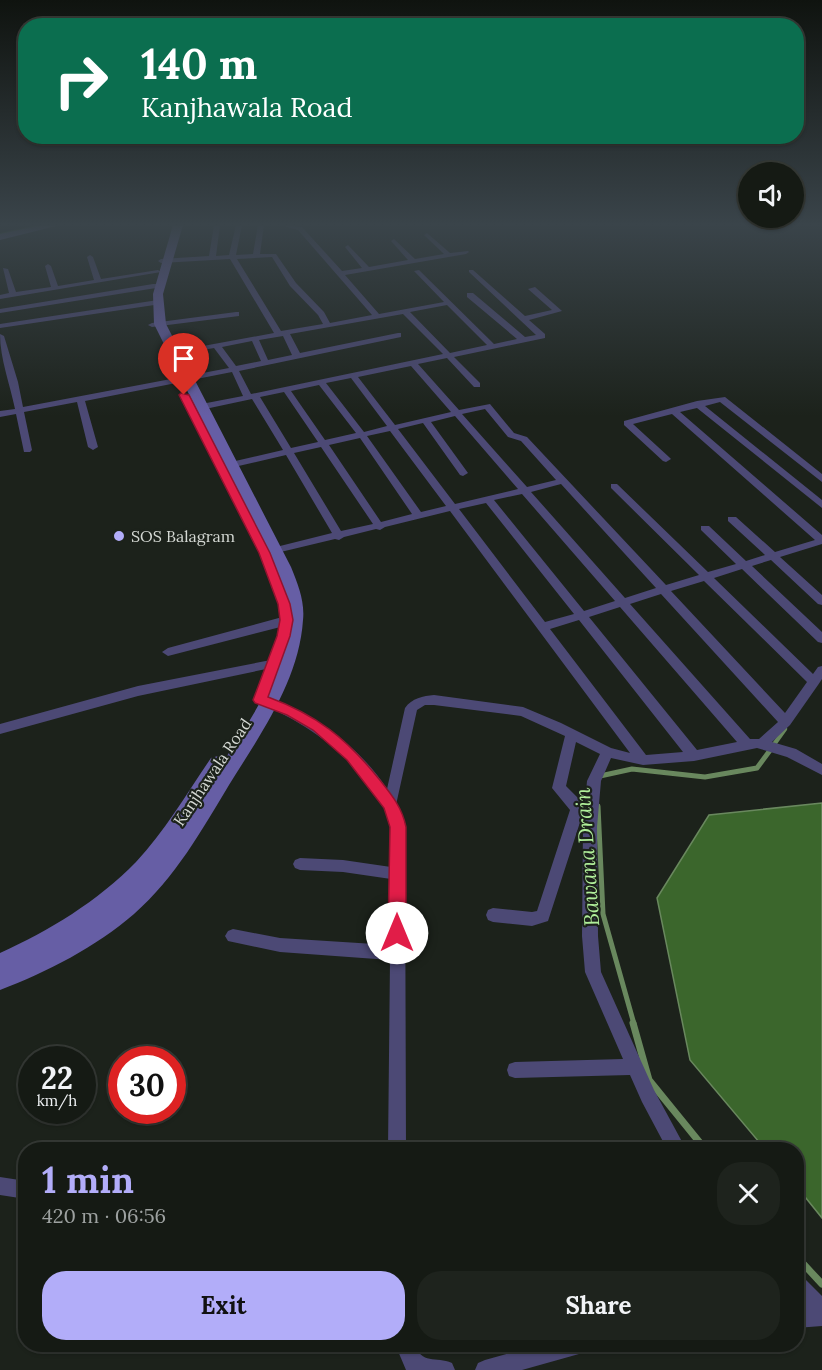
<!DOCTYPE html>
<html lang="en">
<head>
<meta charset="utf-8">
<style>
	body { margin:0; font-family:Lora,serif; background:#1e231d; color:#f1f3f6; height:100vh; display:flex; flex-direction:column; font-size:22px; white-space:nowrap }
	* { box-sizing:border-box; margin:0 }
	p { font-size:20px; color:#9da1a0 }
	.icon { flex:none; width:33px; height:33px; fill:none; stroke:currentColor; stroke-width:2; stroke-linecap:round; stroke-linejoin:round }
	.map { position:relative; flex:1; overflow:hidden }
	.sheet { position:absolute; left:18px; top:1142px; width:786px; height:210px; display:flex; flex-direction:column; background:#151a14; border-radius:24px; box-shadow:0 2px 4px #0004,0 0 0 2px #343834 }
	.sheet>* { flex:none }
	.banner { position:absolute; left:18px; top:18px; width:786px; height:126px; border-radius:24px; box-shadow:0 2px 4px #0004,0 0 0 2px #343834; background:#0b6e4f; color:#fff; overflow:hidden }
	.buttons { position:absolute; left:738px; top:162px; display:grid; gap:12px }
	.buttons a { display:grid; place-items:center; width:66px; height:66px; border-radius:50%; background:#151a14; box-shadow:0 2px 4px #0004,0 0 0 2px #343834; font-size:30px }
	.speed { position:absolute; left:18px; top:1046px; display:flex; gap:12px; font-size:30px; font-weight:700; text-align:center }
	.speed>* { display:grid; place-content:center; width:78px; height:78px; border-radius:50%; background:#151a14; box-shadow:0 2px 4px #0004,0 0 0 2px #343834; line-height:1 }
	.speed small { font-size:15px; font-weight:400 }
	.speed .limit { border:9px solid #d22; background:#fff; color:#111 }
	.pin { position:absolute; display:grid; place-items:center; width:51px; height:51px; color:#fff; margin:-62px -26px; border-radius:50% 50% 50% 0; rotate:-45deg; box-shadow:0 0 6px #0007 }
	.pin .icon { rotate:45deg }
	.me { position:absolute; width:66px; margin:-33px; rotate:0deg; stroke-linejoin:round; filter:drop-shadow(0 0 4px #0008) }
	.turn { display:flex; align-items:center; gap:21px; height:126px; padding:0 24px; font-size:27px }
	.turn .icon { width:78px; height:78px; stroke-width:2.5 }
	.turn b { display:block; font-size:42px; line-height:51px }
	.round { display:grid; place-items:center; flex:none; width:63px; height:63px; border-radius:24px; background:#1e231d }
	.head { display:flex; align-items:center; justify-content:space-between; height:102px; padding:0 24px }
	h1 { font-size:36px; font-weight:700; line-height:45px; color:#b2adf9 }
	.primary-button { display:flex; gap:12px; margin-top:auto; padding:12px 24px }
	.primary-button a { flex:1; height:69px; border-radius:24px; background:#b2adf9; color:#111; font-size:24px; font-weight:700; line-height:69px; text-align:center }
	.primary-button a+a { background:#1e231d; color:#f1f3f6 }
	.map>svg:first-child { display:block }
</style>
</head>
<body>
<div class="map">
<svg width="822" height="1370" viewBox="0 0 822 1370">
	<rect width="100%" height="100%" fill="#1c221b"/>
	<path fill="#3b662c" stroke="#69885e" stroke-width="1.5" d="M822,803V1218L797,1187L796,1149H765L690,1060L657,898L709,815Z"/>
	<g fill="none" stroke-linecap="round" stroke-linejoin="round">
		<path stroke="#69885e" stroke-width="4.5" d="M770,750L785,729"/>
		<path stroke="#69885e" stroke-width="5" d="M600,776L632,769L705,777L757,768L771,749
			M598,806L603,914L634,1024"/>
		<path stroke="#69885e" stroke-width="7" d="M633,1023L649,1080L705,1149
			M796,1256L822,1284"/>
		<path fill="#3b662c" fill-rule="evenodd" d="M37,225H51L0,237V233Z"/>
		<path fill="#4c4975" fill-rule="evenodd" d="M214,225H220L216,256L229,255L236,225H242L236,255L253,254L258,225H264L260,254H276L296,283L324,312L330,323L372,315L298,230L280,225L302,227L342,271L362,268L345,247L348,245L369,267L408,260L391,241L394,239L415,259L444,254L425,236L424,235L427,233L450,253L468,251L469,252L466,254L345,275L379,314L444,302L414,271L419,270L494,344L517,339L467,297V293H473L525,337L536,335L469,272V270H473L525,316L552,310L528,289L535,287L562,311L529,320L545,334V338L454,357L480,383V387H474L447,358L418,364L459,410L490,404L514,433L527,437L666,585L699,575L611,488V484H617L708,572L736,564L701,530V526H709L746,561L765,555L728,521V517H736L775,552L815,540L672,414L633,424L669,457L671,459L666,462L663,461L624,425V421L697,401L725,397L822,474V482L720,402L705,406L822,500V508L697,408L680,412L822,535V544L780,557L822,595V605L818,604L771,560L752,566L822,632V643L818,642L742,569L714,578L813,674L818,667L822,666V679L818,685L790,725L772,742L796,749L822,764V775L787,757L757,748L694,761L643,765L611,758L601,781L597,827L598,936L601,972L654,1090L686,1149H667L642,1102L630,1075L515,1078L509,1076L507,1070L509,1064L515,1062L623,1059L585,972L582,936L583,827L587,781L600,754L576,742L566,786L579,799L584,810L548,921L532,926L493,922L488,920L486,915L488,910L493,908L532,912L537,911L570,810L552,788L565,736L521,716L434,705H425L417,710L396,805L405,827L406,1149H388L390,960L280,952L228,941L225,936L228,931L233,929L280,938L390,945L391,879L343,872L300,870L295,868L293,864L295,860L300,858L343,860L391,867C391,854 394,837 390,825C376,772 306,719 256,703L254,700L256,697C262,695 267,698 274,700C315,713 364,752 387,789L405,708C412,698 423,696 434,695L523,707L561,723L611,748L630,753L450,511L385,527L380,530L376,529L344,537L339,540L335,539L264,556L260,555L259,553L260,551L332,533L286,455L221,470L216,467L218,465L283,450L252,399L191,412L187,409L191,406L243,396L232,372L85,401L98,447L93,450L88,447L77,402L24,412L32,450L30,452H24L16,414L0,417V411L15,409C10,384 0,359 0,334L4,336L18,382L23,407L229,368L214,348L165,357L161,355L165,353L274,333L230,259L161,263L158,261L161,259L209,256ZM272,257L290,286L318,315L323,324L281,331L237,259ZM447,305L487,345L450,353L410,312ZM403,314L443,354L251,394L239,371L401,337V333H398L300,353L290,334ZM283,336L292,355L268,360L259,340ZM252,341L261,361L236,366L222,347ZM411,366L451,412L395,425L358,377ZM351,378L387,426L364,432L326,383ZM319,385L356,433L325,440L291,391ZM284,392L318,442L291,448L260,397ZM485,409L508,437L521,441L556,480L527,487L462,414ZM455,416L518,489L455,504L398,429L423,423L460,475L463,476L468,473L431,422ZM390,431L446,506L421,512L367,436ZM360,438L412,514L381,522L329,445ZM321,447L373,524L341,531L294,453ZM561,484L656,588L625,598L531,492ZM522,494L615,601L584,611L494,500ZM486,503L574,614L545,622L459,509ZM704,581L807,682L785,713L671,591ZM661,594L778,722L759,739H750L630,604ZM620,607L737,742L697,750L589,617ZM579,620L683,752L646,755L550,629Z
			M90,255L93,257L101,279L158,270L161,272L0,299V295L9,293L3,268L8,269L16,292L51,287L45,266L48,264L51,266L58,286L94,280L87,257Z
			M153,284H156V288L0,313V309Z
			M158,300L162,302L161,304L0,328V324Z
			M236,312H239V316L152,327L148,325L152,323Z
			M296,615L300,616L302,619L300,622L168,656L162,652L168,648L286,616Z
			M286,657L292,661L290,664L138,696L0,734V724L138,686Z
			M0,1177L26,1181V1199L0,1195Z
			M796,1275L803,1277L822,1296V1326L796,1328V1308L806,1307L796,1298Z
			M395,1344H415C421,1365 436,1356 452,1363L455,1370H406Z
			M542,1344H589L586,1351L579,1354L522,1370H475L478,1363L485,1360Z"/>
		<path fill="#665ea5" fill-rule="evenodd" d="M43,225H60L0,240V234Z
			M173,225H183L163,294L166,324L291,567C298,584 305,602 303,620C299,681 260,735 229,785C202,830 175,878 134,914C96,947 47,972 0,990V953C49,931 98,901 136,862C165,831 187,793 211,758L218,756L225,759C253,716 288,665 287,612C286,596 281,582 275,567L154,324L153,294Z"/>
	</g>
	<linearGradient id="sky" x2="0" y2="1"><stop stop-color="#0f130f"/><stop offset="0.54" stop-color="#3a444a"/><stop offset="1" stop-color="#3a444a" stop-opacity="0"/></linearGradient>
	<rect width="822" height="416" fill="url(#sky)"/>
	<path fill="#e11d48" stroke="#92132f" stroke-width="1.5" d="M181,393L189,395L270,553L290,604L293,620L290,636L268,697C317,715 346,738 379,779C391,794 402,807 406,827V933L403,939L397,941L391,939L388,933L390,827L384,808L347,760L313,730L287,715L255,703L253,700L277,636L280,620L278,604L259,553L179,395Z"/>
	<circle fill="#b2adf9" stroke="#1c221b" stroke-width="2" cx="119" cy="536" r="6"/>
	<g text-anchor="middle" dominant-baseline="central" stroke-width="4.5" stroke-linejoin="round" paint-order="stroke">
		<g font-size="16" fill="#d4d8d3" stroke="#1c221b" text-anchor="start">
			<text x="131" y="536">SOS Balagram</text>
		</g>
		<g font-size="16" fill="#d4d8d3" stroke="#1c221b">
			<text transform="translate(212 772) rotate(-56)">Kanjhawala Road</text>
		</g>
		<g font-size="21" font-style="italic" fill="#b0ef9a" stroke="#1c221b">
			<text transform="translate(587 857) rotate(-94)">Bawana Drain</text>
		</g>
	</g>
</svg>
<div class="buttons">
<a><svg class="icon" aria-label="sound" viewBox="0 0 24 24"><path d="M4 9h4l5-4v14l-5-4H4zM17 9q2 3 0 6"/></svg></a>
</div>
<div class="speed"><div>22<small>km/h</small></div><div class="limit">30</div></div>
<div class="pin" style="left:184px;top:395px;background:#d93025"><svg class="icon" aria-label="arrive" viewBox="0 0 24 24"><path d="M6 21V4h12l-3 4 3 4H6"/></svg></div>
<svg class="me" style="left:397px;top:933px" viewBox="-20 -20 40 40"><circle r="19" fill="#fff"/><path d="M0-13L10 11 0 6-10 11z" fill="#e11d48"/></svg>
<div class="banner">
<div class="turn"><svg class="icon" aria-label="right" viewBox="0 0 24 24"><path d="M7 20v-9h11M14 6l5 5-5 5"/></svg><div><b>140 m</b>Kanjhawala Road</div></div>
</div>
<section class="sheet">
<div class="head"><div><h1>1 min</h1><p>420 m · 06:56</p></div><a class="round"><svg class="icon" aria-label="close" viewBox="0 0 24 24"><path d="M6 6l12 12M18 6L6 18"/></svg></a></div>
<div class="primary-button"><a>Exit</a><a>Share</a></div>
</section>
</div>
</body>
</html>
